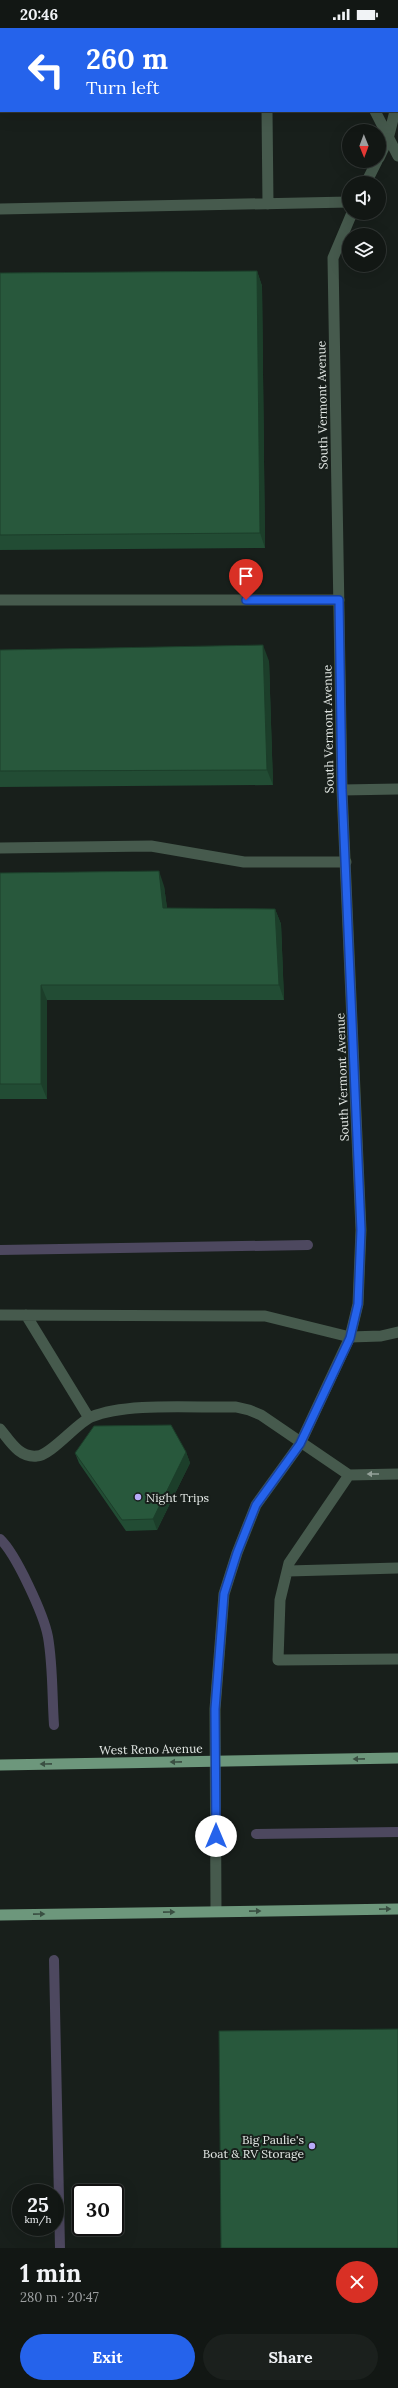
<!DOCTYPE html>
<html lang="en">
<head>
<meta charset="utf-8">
<style>
	body { margin:0; font-family:Lora,serif; background:#1b201d; color:#f1f3f6; height:100vh; display:flex; flex-direction:column; font-size:15px; white-space:nowrap }
	* { box-sizing:border-box; margin:0 }
	p { font-size:13px; color:#9c9fa0 }
	.icon { flex:none; width:22px; height:22px; fill:none; stroke:currentColor; stroke-width:2; stroke-linecap:round; stroke-linejoin:round }
	.map { position:relative; height:2220px; overflow:hidden }
	.sheet { display:flex; flex-direction:column; background:#121714; flex:1 }
	.sheet>* { flex:none }
	.guide { position:absolute; left:0px; top:0px; width:398px; height:84px; box-shadow:0 4px 16px #0002,0 0 0 1px #313634; background:#2563eb; color:#fff; overflow:hidden }
	.needle { width:26px; rotate:179deg }
	.tools { position:absolute; left:342px; top:96px; display:grid; gap:8px }
	.tools a { display:grid; place-items:center; width:44px; height:44px; border-radius:50%; background:#121714; box-shadow:0 4px 16px #0002,0 0 0 1px #313634; font-size:20px }
	.speed { position:absolute; left:12px; top:2156px; display:flex; gap:8px; font-size:20px; font-weight:700; text-align:center }
	.speed>* { display:grid; place-content:center; width:52px; height:52px; border-radius:50%; background:#121714; box-shadow:0 4px 16px #0002,0 0 0 1px #313634; line-height:1 }
	.speed small { font-size:10px; font-weight:400 }
	.speed .limit { border:2px solid #111; border-radius:6px; background:#fff; color:#111 }
	.pin { position:absolute; display:grid; place-items:center; width:34px; height:34px; color:#fff; margin:-41px -17px; border-radius:50% 50% 50% 0; rotate:-45deg; box-shadow:0 0 4px #0007 }
	.pin .icon { rotate:45deg }
	.me { position:absolute; width:44px; margin:-22px; rotate:0deg; stroke-linejoin:round; filter:drop-shadow(0 0 3px #0008) }
	.turn { display:flex; align-items:center; gap:14px; height:84px; padding:0 20px; font-size:18px }
	.turn .icon { width:52px; height:52px; stroke-width:2.5 }
	.turn b { display:block; font-size:28px; line-height:34px }
	.round { display:grid; place-items:center; flex:none; width:42px; height:42px; border-radius:21px; background:#1b201d }
	.head { display:flex; align-items:center; justify-content:space-between; height:68px; padding:0 20px }
	h1 { font-size:24px; font-weight:700; line-height:30px }
	.button { display:flex; gap:8px; margin-top:auto; padding:8px 20px }
	.button a { flex:1; height:46px; border-radius:24px; background:#2563eb; color:#fff; font-size:16px; font-weight:700; line-height:46px; text-align:center }
	.button a+a { background:#1b201d; color:#f1f3f6 }
	.status { display:flex; justify-content:space-between; align-items:center; height:28px; padding:0 20px; background:#121714; direction:ltr }
	.status svg { height:11px; fill:currentColor }
	.map>svg:first-child { display:block }
</style>
</head>
<body>
<div class="status"><b>20:46</b><svg viewBox="0 0 49 12"><path d="M0 12V9h3v3zM5 12V6h3v6zM10 12V3h3v9zM15 12V0h3v12zM26 1h20v11H26zM47 4h2v5h-2z"/></svg></div>
<div class="map">
<svg width="398" height="2220" viewBox="0 0 398 2220">
	<rect width="100%" height="100%" fill="#181f1b"/>
	<g fill="none" stroke-linecap="round" stroke-linejoin="round">
		<path stroke="#4d485f" stroke-width="10" d="M0,1222L308,1217
			M0,1511C16,1526 44,1587 48,1609C53,1638 52,1668 54,1697
			M256,1806L398,1804
			M54,1932L60,2220"/>
		<path stroke="#465a4d" stroke-width="11" d="M266,0V1
			M348,0V1
			M397,75L398,71
			M267,83L268,176
			M375,83L398,128
			M388,111L395,83
			M0,181L349,174
			M0,572H339
			M0,820L151,818L244,834H346
			M0,1287L265,1288L350,1309L381,1308L398,1304
			M26,1287L89,1390
			M0,1401C10,1413 19,1430 37,1428C50,1428 77,1395 91,1389C127,1374 195,1380 236,1379L249,1382L261,1387L349,1447L398,1446
			M349,1447L289,1535L280,1572L278,1632L398,1631
			M288,1543L398,1540"/>
		<path stroke="#465a4d" stroke-width="11" d="M379,130L388,111
			M366,155L377,133
			M342,762L398,761
			M216,1883L215,1681L224,1566L237,1525L256,1477L300,1416L350,1309L358,1276L361,1202L342,762L333,230L352,185"/>
		<path stroke="#6d977c" stroke-width="11" d="M0,1737L398,1730
			M0,1887L398,1881"/>
	</g>
	<path fill="#224c34" d="M0,0H216V1H1V61H0Z
		M257,243L262,258L265,520L0,522V245Z
		M0,622L269,633L273,757L0,759Z
		M0,845L164,858L167,880L275,881L281,896L284,972H47V1071H0Z
		M186,1424L190,1435L157,1502L126,1503L79,1435L75,1425Z"/>
	<path fill="#1c3e2a" d="M257,243L262,258L265,520L260,505Z
		M263,617L269,633L273,757L267,742Z
		M159,843L164,858L169,895L163,880Z
		M275,881L281,896L284,972L279,957Z
		M41,957L47,972V1071L41,1056Z
		M186,1424L190,1435L157,1502L153,1491Z"/>
	<path fill="#28583c" stroke="#1c3e2a" d="M0,0H211V1H1V45H0Z
		M257,243L260,505L0,507V245Z
		M263,617L267,742L0,743V622Z
		M159,843L163,880L275,881L279,957H41V1056H0V845Z
		M171,1397L186,1424L153,1491L122,1492L75,1425L94,1398Z
		M398,2001V2220H221L219,2003Z"/>
	<defs><path id="oneway-solid" d="M-6-.8H1V-3.2L6.5 0L1 3.2V.8H-6Z"/></defs>
	<use fill="#94a199" href="#oneway-solid" transform="translate(373 1446) rotate(180)"/>
	<g fill="#3a4f42">
		<use href="#oneway-solid" transform="translate(359 1731) rotate(179)"/>
		<use href="#oneway-solid" transform="translate(176 1734) rotate(179)"/>
		<use href="#oneway-solid" transform="translate(46 1736) rotate(179)"/>
		<use href="#oneway-solid" transform="translate(385 1881) rotate(-1)"/>
		<use href="#oneway-solid" transform="translate(255 1883) rotate(-1)"/>
		<use href="#oneway-solid" transform="translate(169 1884) rotate(-1)"/>
		<use href="#oneway-solid" transform="translate(39 1886) rotate(-1)"/>
	</g>
	<g fill="none" stroke-linecap="round" stroke-linejoin="round">
		<defs>
			<path id="route" d="M216,1808L215,1681L224,1566L237,1525L256,1477L300,1416L350,1310L358,1276L361,1202L342,762L339,572H246"/>
		</defs>
		<use href="#route" stroke="#184099" stroke-width="10"/>
		<use href="#route" stroke="#2563eb" stroke-width="7"/>
	</g>
	<g fill="#b7abf8" stroke="#181f1b" stroke-width="1.5">
		<circle cx="138" cy="1469" r="4"/>
		<circle cx="312" cy="2118" r="4"/>
	</g>
	<g text-anchor="middle" dominant-baseline="central" stroke-width="4" stroke-linejoin="round" paint-order="stroke">
		<g font-size="12" fill="#e3e8e5" stroke="#181f1b">
			<text transform="translate(322 377) rotate(-91)">South Vermont Avenue</text>
			<text transform="translate(328 701) rotate(-91)">South Vermont Avenue</text>
			<text transform="translate(342 1049) rotate(-92)">South Vermont Avenue</text>
			<text transform="translate(151 1721) rotate(-1)">West Reno Avenue</text>
		</g>
		<g font-size="12" fill="#e3e8e5" stroke="#181f1b" text-anchor="start">
			<text x="146" y="1469">Night Trips</text>
			<text x="304" y="2111" text-anchor="end">Big Paulie's<tspan x="304" dy="14">Boat &amp; RV Storage</tspan></text>
		</g>
	</g>
</svg>
<div class="tools">
<a><svg class="needle" viewBox="-14 -14 28 28"><path d="M0-13l5 13h-10z" fill="#e53935"/><path d="M0 13l5-13h-10z" fill="#9c9fa0"/></svg></a>
<a><svg class="icon" aria-label="sound" viewBox="0 0 24 24"><path d="M4 9h4l5-4v14l-5-4H4zM17 9q2 3 0 6"/></svg></a>
<a><svg class="icon" aria-label="layers" viewBox="0 0 24 24"><path d="M12 4l9 5-9 5-9-5zM3 14l9 5 9-5"/></svg></a>
</div>
<div class="speed"><div>25<small>km/h</small></div><div class="limit">30</div></div>
<div class="pin" style="left:246px;top:572px;background:#d93025"><svg class="icon" aria-label="arrive" viewBox="0 0 24 24"><path d="M6 21V4h12l-3 4 3 4H6"/></svg></div>
<svg class="me" style="left:216px;top:1808px" viewBox="-20 -20 40 40"><circle r="19" fill="#fff"/><path d="M0-13L10 11 0 6-10 11z" fill="#2563eb"/></svg>
<div class="guide">
<div class="turn"><svg class="icon" aria-label="left" viewBox="0 0 24 24"><path d="M17 20v-9H6M10 6l-5 5 5 5"/></svg><div><b>260 m</b>Turn left</div></div>
</div>
</div>
<section class="sheet">
<div class="head"><div><h1>1 min</h1><p>280 m · 20:47</p></div><a class="round" style="background:#d93025;color:#fff"><svg class="icon" aria-label="close" viewBox="0 0 24 24"><path d="M6 6l12 12M18 6L6 18"/></svg></a></div>
<div class="button"><a>Exit</a><a>Share</a></div>
</section>
</body>
</html>
